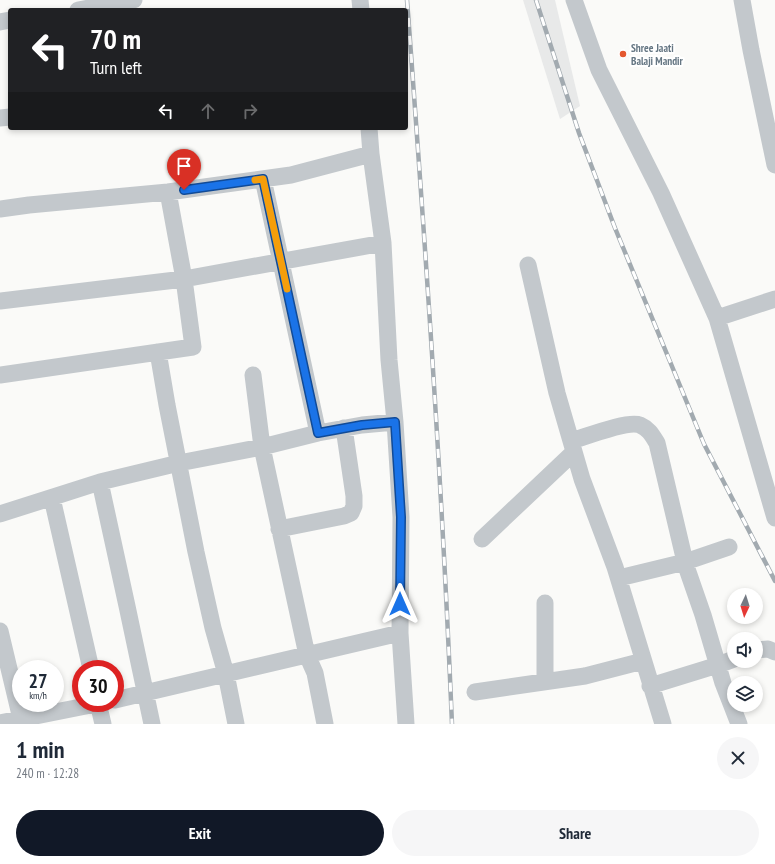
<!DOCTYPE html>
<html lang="en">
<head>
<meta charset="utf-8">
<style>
	body { margin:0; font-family:"PT Sans Narrow",sans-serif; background:#f6f6f7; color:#1f2937; height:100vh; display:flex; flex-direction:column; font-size:15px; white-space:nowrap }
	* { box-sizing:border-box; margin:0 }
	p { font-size:13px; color:#747a83 }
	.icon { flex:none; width:22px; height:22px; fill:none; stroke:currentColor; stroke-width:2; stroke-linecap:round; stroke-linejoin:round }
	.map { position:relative; height:724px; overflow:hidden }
	.details { display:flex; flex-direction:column; background:#fff; flex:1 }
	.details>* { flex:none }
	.guide { position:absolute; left:8px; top:8px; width:400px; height:122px; border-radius:4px; box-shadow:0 2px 6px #0003; background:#202124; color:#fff; overflow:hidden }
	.needle { width:26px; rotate:184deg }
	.buttons { position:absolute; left:727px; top:588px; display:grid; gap:8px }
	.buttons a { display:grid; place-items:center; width:36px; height:36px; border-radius:50%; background:#fff; box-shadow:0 2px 6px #0003; font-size:20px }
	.speed { position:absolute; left:12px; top:660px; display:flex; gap:8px; font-size:20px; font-weight:700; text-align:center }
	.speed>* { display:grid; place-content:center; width:52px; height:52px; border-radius:50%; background:#fff; box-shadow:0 2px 6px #0003; line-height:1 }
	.speed small { font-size:10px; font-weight:400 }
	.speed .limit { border:6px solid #d22; background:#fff; color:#111 }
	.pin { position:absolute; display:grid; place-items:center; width:34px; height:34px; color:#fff; margin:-41px -17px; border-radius:50% 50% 50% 0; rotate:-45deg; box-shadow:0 0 4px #0007 }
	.pin .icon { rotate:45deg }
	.me { position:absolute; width:44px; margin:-22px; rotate:0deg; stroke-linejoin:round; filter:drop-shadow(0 0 3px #0008) }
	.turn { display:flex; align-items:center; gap:14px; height:84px; padding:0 16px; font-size:18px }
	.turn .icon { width:52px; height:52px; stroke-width:2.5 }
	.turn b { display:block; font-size:28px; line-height:34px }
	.lanes { display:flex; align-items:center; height:38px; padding:0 16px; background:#0003; justify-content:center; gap:20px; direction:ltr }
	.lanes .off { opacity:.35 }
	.round { display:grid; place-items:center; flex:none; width:42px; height:42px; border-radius:21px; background:#f6f6f7 }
	.overview { display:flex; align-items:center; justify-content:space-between; height:68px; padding:0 16px }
	h1 { font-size:24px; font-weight:600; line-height:30px }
	.button { display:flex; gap:8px; margin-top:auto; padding:8px 16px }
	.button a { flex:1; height:46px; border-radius:24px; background:#111827; color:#fff; font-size:16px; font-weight:600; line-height:46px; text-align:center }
	.button a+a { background:#f6f6f7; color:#1f2937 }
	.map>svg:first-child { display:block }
</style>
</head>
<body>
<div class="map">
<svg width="775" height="724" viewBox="0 0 775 724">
	<rect width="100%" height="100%" fill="#fafaf8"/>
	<path fill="#e8e9e9" d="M523,0H555L580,106L560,119Z"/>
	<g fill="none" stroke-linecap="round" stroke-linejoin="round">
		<path stroke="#c3c8cc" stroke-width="17" d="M360,0L361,10
			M574,0L599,70L661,193L717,318L775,518
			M742,0L751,50L775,165
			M78,10L134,0
			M0,22L10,20
			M0,118L10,117
			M369,128L371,154L383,243L389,360L395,422L401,517L400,633L406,724
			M263,179L318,433
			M0,209L29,205L168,192L291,175L371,154
			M528,265L557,393L582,479L615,567L663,724
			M0,301L184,279L383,243
			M717,318L775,299
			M158,352L167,405L196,552L213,628L226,674L236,724
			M0,375L193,347L184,279L168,192
			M253,375L262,447L307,655L315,673L325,724
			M571,441C585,437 628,420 640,425C649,429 652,435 657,443L686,566L703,615L723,683L739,724
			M100,482L127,606L152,724
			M52,498L91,669
			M0,514L100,482L179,463L262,447L318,433L362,425L395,422
			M279,529L344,516L351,513L354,506V496L344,428
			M482,539L574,452
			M619,578L685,562L729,547
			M545,603V682
			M0,631L21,719
			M756,650L768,649L775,652
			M650,686L718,665L734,659
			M475,692L585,676L643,661
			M115,700L400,633
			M98,703L103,724
			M0,723L101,703"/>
		<defs>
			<path id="rail" d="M407,0C425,241 442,482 452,724
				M536,0L579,133L615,228L704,444L775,581"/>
		</defs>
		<use href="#rail" stroke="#a2aab0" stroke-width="4.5"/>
		<use href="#rail" stroke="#fff" stroke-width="3" stroke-dasharray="9" stroke-linecap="butt"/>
	</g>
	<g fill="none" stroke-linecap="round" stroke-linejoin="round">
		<defs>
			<path id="route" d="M184,190L263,179L318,433L362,425L395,422L401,517L400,604"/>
		</defs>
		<use href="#route" stroke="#114b97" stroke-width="10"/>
		<use href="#route" stroke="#1a73e8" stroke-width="7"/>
		<path stroke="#f59e0b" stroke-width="7" d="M255,180L263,179L287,289"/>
	</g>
	<circle fill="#e4572e" stroke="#fff" stroke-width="1.5" cx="623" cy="54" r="4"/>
	<g text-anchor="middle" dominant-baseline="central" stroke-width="4" stroke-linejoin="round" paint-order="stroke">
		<g font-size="11" font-weight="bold" fill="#657683" stroke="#fff" text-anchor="start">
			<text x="631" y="48">Shree Jaati<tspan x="631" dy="13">Balaji Mandir</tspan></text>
		</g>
	</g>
</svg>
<div class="buttons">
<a><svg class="needle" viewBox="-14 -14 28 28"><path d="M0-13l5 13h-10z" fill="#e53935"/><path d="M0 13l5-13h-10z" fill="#747a83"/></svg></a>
<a><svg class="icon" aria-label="sound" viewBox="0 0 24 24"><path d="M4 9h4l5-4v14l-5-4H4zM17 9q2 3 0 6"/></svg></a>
<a><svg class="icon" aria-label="layers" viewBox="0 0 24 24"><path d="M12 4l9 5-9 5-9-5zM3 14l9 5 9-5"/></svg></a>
</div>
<div class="speed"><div>27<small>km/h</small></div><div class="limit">30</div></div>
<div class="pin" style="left:184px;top:190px;background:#d93025"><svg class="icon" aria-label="arrive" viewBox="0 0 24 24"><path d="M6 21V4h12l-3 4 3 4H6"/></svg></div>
<svg class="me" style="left:400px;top:604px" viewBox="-20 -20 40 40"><path d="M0-17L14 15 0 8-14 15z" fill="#1a73e8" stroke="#fff" stroke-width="4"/></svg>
<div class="guide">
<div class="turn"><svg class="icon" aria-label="left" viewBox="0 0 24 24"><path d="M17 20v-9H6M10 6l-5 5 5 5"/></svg><div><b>70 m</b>Turn left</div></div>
<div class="lanes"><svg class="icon" aria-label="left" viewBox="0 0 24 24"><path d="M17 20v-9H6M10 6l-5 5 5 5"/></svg><svg class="icon off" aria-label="ahead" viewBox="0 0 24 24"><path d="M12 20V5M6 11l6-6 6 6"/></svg><svg class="icon off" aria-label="right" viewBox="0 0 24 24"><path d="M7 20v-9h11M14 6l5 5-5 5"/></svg></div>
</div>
</div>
<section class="details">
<div class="overview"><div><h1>1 min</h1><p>240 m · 12:28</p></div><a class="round"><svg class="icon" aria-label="close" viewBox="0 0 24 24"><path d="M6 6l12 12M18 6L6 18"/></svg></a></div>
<div class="button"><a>Exit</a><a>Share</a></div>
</section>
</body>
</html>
